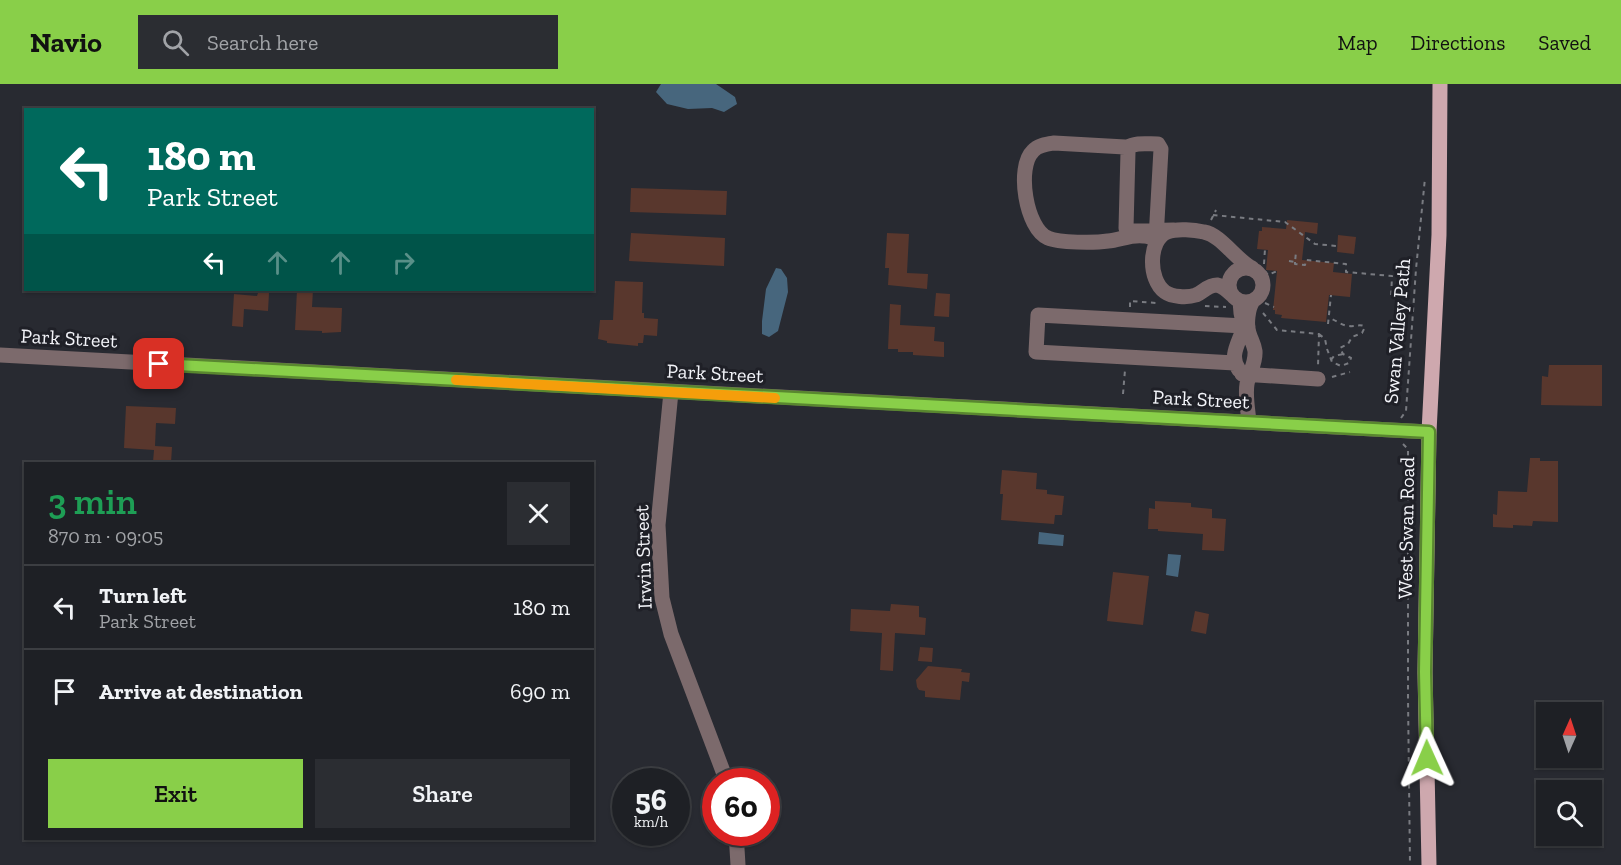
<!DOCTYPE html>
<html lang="en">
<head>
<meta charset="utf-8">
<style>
	body { margin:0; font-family:"Zilla Slab",serif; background:#2b2d32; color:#f1f3f6; height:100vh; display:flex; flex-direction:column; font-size:22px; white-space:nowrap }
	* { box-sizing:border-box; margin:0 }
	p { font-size:20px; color:#a1a3a7 }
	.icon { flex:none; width:33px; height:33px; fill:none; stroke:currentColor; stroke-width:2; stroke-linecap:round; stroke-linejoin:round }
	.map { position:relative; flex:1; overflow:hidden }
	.sheet { position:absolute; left:24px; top:378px; width:570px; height:378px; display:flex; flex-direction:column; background:#1e2025; border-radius:0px; box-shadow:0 2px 4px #0004,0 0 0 2px #3c3e42 }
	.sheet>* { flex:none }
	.hud { position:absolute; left:24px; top:24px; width:570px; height:183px; border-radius:0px; box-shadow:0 2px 4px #0004,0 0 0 2px #3c3e42; background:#00695c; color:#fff; overflow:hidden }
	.needle { width:39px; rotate:3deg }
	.buttons { position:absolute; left:1536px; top:618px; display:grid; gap:12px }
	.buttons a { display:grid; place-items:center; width:66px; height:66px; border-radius:0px; background:#1e2025; box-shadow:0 2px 4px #0004,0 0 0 2px #3c3e42; font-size:30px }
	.speed { position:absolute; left:612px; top:684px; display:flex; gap:12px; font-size:30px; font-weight:700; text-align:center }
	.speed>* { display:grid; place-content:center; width:78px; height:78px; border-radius:50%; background:#1e2025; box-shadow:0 2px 4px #0004,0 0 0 2px #3c3e42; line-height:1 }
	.speed small { font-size:15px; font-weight:400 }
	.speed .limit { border:9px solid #d22; background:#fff; color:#111 }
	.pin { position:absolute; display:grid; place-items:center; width:51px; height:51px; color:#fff; margin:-26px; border-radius:12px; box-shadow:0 3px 9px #0006 }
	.me { position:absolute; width:66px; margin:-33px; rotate:359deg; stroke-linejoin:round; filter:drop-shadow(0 0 4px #0008) }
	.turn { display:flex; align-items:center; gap:21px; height:126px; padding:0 24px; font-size:27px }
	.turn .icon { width:78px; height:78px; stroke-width:2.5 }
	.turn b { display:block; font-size:42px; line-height:51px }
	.lanes { display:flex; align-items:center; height:57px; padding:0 24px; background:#0003; justify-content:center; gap:30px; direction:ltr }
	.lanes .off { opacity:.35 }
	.round { display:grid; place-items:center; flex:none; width:63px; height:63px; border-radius:0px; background:#2b2d32 }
	.overview { display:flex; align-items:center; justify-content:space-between; height:102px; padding:0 24px }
	h1 { font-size:36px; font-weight:600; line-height:45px; color:#1e9e55 }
	.primary-button { display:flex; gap:12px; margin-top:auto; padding:12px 24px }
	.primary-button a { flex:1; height:69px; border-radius:0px; background:#89cf49; color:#111; font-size:24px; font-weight:600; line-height:69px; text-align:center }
	.primary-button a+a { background:#2b2d32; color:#f1f3f6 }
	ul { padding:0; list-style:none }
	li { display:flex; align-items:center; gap:18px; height:84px; padding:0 24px; border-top:2px solid #3c3e42 }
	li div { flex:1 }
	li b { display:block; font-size:22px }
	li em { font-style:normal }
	header { display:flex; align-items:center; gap:36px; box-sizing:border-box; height:84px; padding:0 30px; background:#89cf49; color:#111 }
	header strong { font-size:28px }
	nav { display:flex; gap:33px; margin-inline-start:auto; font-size:21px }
	.search { width:420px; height:54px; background:#2b2d32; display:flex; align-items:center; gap:15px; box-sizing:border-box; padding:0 21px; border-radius:0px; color:#a1a3a7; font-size:22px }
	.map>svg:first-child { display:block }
</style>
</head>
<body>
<header>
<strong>Navio</strong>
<div class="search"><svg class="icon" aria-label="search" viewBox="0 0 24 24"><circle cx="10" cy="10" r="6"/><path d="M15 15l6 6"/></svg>Search here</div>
<nav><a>Map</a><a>Directions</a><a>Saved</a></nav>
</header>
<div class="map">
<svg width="1621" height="781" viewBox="0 0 1621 781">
	<rect width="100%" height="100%" fill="#282a31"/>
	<path fill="#47667d" d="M661,0H716L735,13L737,20L724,28L712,24L688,25L667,20L656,8Z
		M776,184L781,185L787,194L788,208L778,247L769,253L762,250V237L766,205Z
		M1039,448L1064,451L1063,462L1038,460Z
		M1168,470L1181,471L1178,493L1166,491Z"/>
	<path fill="#59372d" d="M631,104L727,107L726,131L630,128Z
		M1287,136L1318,139L1317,150L1305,148L1302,176L1334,179L1333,188L1352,190L1350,213L1329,211L1326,238L1281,234L1282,231L1275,230V226H1273L1277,187L1266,186L1268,166L1257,165L1259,147H1262V143L1286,145Z
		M631,149L725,154L724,182L629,177Z
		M887,149L909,150L907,189L928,190L927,205L888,201L889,184H885Z
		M1338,151L1356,153L1354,170L1337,168Z
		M615,197L643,198L642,229H644V234L658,235L657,252L644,251L643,259H638V262L607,259V257L598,255L600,236H613Z
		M297,206H313L312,223L342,224L341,248L322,249V247L295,246Z
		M258,209H269L268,227L244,225L243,243L232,242L234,210L257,212Z
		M936,209L950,210L949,233L934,232Z
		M890,220L901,221L900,241L935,243L934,257L944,258V273L913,271V268H898V265H888Z
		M1549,281H1602V322L1541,321L1542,292L1548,293Z
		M126,322L176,324L175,340L156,339L155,362L172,363L171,379L153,378L154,366L124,364Z
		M1530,374H1540V377H1558V438L1533,437L1532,442L1513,441V444L1493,443V430L1497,431L1498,407L1527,408Z
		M1002,386L1037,389L1036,405L1047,406V410L1064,412L1062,431H1055L1054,440L1001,436L1003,410H1000Z
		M1155,417L1191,419V423L1212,425V434L1226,435L1224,467L1202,466L1203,450L1158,447V445H1148L1149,424L1155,425Z
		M1113,488L1149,492L1143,541L1107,537Z
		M891,520L919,522V533L926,534L925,551L895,549L893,587L880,586L882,549L850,547L851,525L890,527Z
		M1195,527L1209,530L1206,550L1191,547Z
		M920,563L933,564L932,578L918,577Z
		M928,582L962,585L961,588L970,589L969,598L962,597L960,616L925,613V607L919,606L917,603L916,596Z"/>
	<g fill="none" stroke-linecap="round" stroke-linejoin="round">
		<path stroke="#797b81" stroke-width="2" stroke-dasharray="4.5 4.5" stroke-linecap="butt" d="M1213,131L1285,138L1315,160L1337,162
			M1211,136L1216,126
			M1289,177L1295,178L1296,168
			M1295,178V180L1305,181L1306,176L1346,180V188L1392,192L1391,215
			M1264,180L1265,165
			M1265,187L1268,191L1277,187
			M1265,219L1274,223
			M1205,222L1226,223
			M1130,223V217L1157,219
			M1263,229L1277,246L1319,250L1318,282
			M1328,240L1331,211
			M1319,250L1325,255L1327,265L1332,278L1341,282L1349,279L1351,274L1343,270L1340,264L1348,260L1352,253L1362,249L1364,245V242C1358,240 1355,243 1349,242C1342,242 1336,236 1329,234
			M1331,276L1334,272L1343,270
			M1332,293L1350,288
			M1123,310L1125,286
			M1401,334L1406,327L1416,185L1425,94
			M1403,360L1408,365V614L1410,781"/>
		<path stroke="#7c6a6c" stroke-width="15" d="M1126,64C1136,58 1146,60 1158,60L1161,65L1156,155
			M1156,158C1153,154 1150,152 1144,152C1132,150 1120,156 1108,157C1095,159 1059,159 1048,154C1026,145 1016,83 1033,67C1038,61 1047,60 1054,59L1125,63L1128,68L1126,144L1131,147L1174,146
			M1229 201a17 17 0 1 1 34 0a17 17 0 1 1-34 0Z
			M1232,211C1228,207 1223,202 1217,201C1208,201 1203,208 1196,211C1187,214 1172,213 1165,208C1148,196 1148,156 1167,148C1177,144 1195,146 1204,148C1221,151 1236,176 1252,184
			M0,271L1429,348
			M1235,279L1036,268L1038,231L1244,242L1241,229L1240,217
			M1239,286C1228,271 1240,258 1244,242L1248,243
			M1242,290L1318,295
			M671,308L658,441L662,514L671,550L727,698
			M1249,338C1248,326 1245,312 1247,300C1249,288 1256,280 1255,267C1254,260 1251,256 1249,249C1246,240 1248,224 1253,217
			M736,748L738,781"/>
		<path stroke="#cea8ae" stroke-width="15" d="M1429,781L1425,588L1429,348L1439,151L1440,0"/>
	</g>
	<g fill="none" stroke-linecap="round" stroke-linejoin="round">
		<defs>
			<path id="route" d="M159,280L1429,348L1425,588L1427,674"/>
		</defs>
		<use href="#route" stroke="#59872f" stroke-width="15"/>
		<use href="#route" stroke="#89cf49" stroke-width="10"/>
		<path stroke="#f59e0b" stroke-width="10" d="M456,296L775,314"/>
	</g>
	<g text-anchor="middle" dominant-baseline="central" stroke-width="6" stroke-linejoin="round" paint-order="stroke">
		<g font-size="20" fill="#f3f4f9" stroke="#1f2027">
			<text transform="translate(1397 247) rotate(-85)">Swan Valley Path</text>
			<text transform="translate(69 254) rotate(3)">Park Street</text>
			<text transform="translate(715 289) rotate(3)">Park Street</text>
			<text transform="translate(1201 315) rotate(3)">Park Street</text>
			<text transform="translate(1406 444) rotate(-89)">West Swan Road</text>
			<text transform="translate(643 473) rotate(-92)">Irwin Street</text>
		</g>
	</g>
</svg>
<div class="buttons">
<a><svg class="needle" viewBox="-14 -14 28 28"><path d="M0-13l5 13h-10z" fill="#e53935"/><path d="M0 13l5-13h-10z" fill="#a1a3a7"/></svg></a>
<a><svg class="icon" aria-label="search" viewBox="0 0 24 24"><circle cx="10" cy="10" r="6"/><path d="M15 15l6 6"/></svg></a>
</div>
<div class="speed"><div>56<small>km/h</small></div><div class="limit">60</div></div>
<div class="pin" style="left:159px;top:280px;background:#d93025"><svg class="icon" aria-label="arrive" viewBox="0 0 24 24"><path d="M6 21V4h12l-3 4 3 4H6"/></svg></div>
<svg class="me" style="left:1427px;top:674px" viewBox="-20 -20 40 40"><path d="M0-17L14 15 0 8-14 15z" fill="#89cf49" stroke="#fff" stroke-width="4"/></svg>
<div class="hud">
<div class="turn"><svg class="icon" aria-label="left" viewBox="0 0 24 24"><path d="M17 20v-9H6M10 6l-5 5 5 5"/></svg><div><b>180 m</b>Park Street</div></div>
<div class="lanes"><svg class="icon" aria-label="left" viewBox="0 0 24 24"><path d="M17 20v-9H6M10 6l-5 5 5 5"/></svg><svg class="icon off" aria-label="ahead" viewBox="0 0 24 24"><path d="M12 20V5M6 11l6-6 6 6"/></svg><svg class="icon off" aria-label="ahead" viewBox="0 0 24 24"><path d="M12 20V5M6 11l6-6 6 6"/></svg><svg class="icon off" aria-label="right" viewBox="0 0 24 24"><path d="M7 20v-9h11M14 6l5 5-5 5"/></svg></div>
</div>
<section class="sheet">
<div class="overview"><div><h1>3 min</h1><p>870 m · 09:05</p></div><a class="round"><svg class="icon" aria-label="close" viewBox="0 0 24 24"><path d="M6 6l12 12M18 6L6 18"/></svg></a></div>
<ul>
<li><svg class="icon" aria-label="left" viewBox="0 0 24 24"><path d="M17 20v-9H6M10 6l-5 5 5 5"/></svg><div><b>Turn left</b><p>Park Street</p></div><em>180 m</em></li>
<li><svg class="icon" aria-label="arrive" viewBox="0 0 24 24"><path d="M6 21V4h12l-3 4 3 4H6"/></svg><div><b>Arrive at destination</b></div><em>690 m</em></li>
</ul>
<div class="primary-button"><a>Exit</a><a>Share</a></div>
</section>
</div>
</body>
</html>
